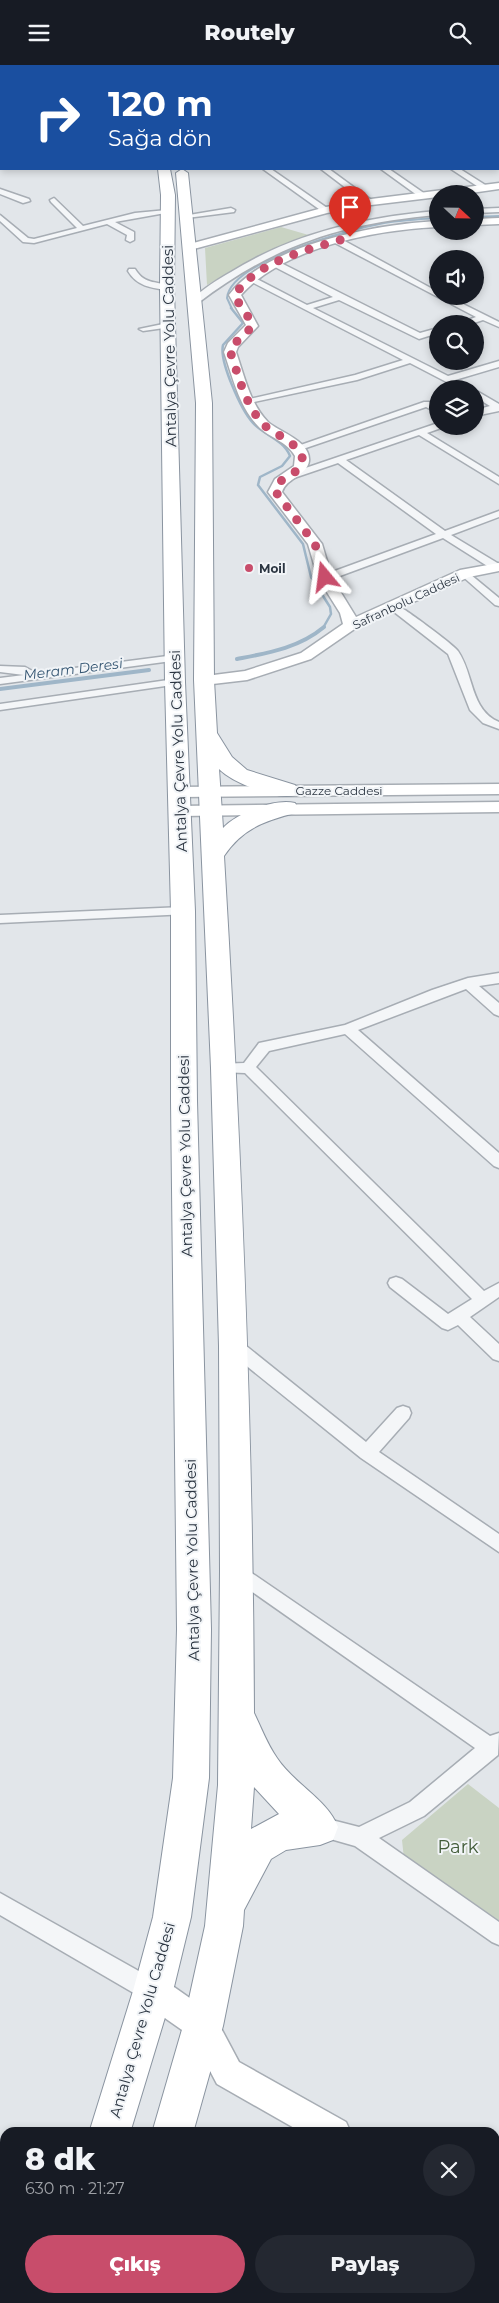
<!DOCTYPE html>
<html lang="tr">
<head>
<meta charset="utf-8">
<style>
	body { margin:0; font-family:Montserrat,sans-serif; background:#242831; color:#f1f3f6; height:100vh; display:flex; flex-direction:column; font-size:19px; white-space:nowrap }
	* { box-sizing:border-box; margin:0 }
	p { font-size:16px; color:#9ea1a6 }
	.icon { flex:none; width:28px; height:28px; fill:none; stroke:currentColor; stroke-width:2; stroke-linecap:round; stroke-linejoin:round }
	.map { position:relative; flex:1; overflow:hidden }
	.side { position:absolute; left:0px; top:2062px; width:500px; height:176px; display:flex; flex-direction:column; background:#171b24; border-radius:15px 15px 0 0; box-shadow:0 2px 8px #0003 }
	.side>* { flex:none }
	.top-card { position:absolute; left:0px; top:0px; width:500px; height:105px; box-shadow:0 2px 8px #0003; background:#1a4fa0; color:#fff; overflow:hidden }
	.needle { width:32px; rotate:112deg }
	.buttons { position:absolute; left:429px; top:120px; display:grid; gap:10px }
	.buttons a { display:grid; place-items:center; width:55px; height:55px; border-radius:50%; background:#171b24; box-shadow:0 2px 8px #0003; font-size:25px }
	.pin { position:absolute; display:grid; place-items:center; width:42px; height:42px; color:#fff; margin:-51px -21px; border-radius:50% 50% 50% 0; rotate:-45deg; box-shadow:0 0 5px #0007 }
	.pin .icon { rotate:45deg }
	.me { position:absolute; width:55px; margin:-28px; rotate:344deg; stroke-linejoin:round; filter:drop-shadow(0 0 4px #0008) }
	.turn { display:flex; align-items:center; gap:18px; height:105px; padding:0 25px; font-size:22px }
	.turn .icon { width:65px; height:65px; stroke-width:2.5 }
	.turn b { display:block; font-size:35px; line-height:42px }
	.round { display:grid; place-items:center; flex:none; width:52px; height:52px; border-radius:26px; background:#242831 }
	.headline { display:flex; align-items:center; justify-content:space-between; height:85px; padding:0 25px }
	h1 { font-size:30px; font-weight:800; line-height:38px }
	.primary-button { display:flex; gap:10px; margin-top:auto; padding:10px 25px }
	.primary-button a { flex:1; height:58px; border-radius:30px; background:#c84d6b; color:#fff; font-size:20px; font-weight:800; line-height:58px; text-align:center }
	.primary-button a+a { background:#242831; color:#f1f3f6 }
	header { display:flex; justify-content:space-between; align-items:center; height:65px; padding:0 25px; background:#171b24; font-size:22px; font-weight:800 }
	.map>svg:first-child { display:block }
</style>
</head>
<body>
<header><svg class="icon" aria-label="menu" viewBox="0 0 24 24"><path d="M4 6h16M4 12h16M4 18h16"/></svg>Routely<svg class="icon" aria-label="search" viewBox="0 0 24 24"><circle cx="10" cy="10" r="6"/><path d="M15 15l6 6"/></svg></header>
<div class="map">
<svg width="499" height="2238" viewBox="0 0 499 2238">
	<rect width="100%" height="100%" fill="#e2e6ea"/>
	<path fill="#c9d3c3" d="M281,162L312,171L258,191L207,220L205,183Z
		M468,1719L499,1743V1860L404,1794L402,1775Z"/>
	<g fill="none" stroke-linecap="round" stroke-linejoin="round">
		<path stroke="#9fb6c8" stroke-width="2" d="M475,152L499,151
			M232,244L227,233C230,196 352,164 384,158C402,155 420,154 438,153"/>
		<path stroke="#9fb6c8" stroke-width="2.5" d="M231,243L243,258L223,280C219,296 241,345 253,358C264,370 284,375 290,391L282,401L260,412L258,420L303,479L311,512L330,542L331,549L323,563"/>
		<path stroke="#9fb6c8" stroke-width="4" d="M237,594C268,588 299,583 324,562
			M0,624L149,605"/>
		<defs>
			<path id="street" d="M225,0H234L235,1H226Z
				M290,0H300L301,1H291Z
				M371,0H380L381,1H372Z
				M481,0H490L491,1H482Z
				M263,104H271L330,145L323,147Z
				M321,104H329L374,137L367,139Z
				M381,104H389L428,131L421,133Z
				M451,104H460L490,123L483,125Z
				M0,124L29,134L30,136L23,138L0,129Z
				M54,133L83,161L135,148L167,145L171,147L115,157L134,167V175L130,177L126,175L127,170L107,159L34,178L23,177L0,156V150L28,173L34,174L77,163L51,137L50,135Z
				M231,143L235,145L234,147L187,153L183,151Z
				M499,143V147L475,148V144Z
				M438,146V150C342,158 274,180 198,238L191,236C202,224 217,215 231,207C294,168 364,152 438,146Z
				M335,174H341L438,227V231H447L499,257V262L483,255L471,259H457L476,252L335,178Z
				M273,197H279L420,268L438,263V268L419,274L339,235L313,243L448,311L499,296V302L455,315L471,324H460L410,298L357,315L245,339V335L355,310L403,295L246,214L253,212L307,240L333,232L273,201Z
				M129,204H135C146,222 158,214 171,223L167,225C151,223 137,221 128,206Z
				M168,258H171V262L143,266L139,264Z
				M475,325L499,339V346L475,351V345L490,341L475,332Z
				M424,337H430L438,341V348L426,342L300,385L292,383Z
				M438,358V361H442L441,363L427,368L499,412V419L419,370L346,395L445,466L499,446V452L451,470L499,499V504H492L443,473L329,515H321V511L436,469L338,398L288,415L285,414V410Z
				M465,505L499,533V541L495,540L461,510L460,508Z
				M393,538C400,540 453,579 458,586C474,609 470,645 499,657V664L483,658L470,645L448,589L389,543L388,541Z
				M175,590L180,593L179,595L0,619V613L24,610L0,607V601L25,602L36,608Z
				M175,614L179,615L181,617L179,619L0,645V639Z
				M183,842L189,846L188,849L0,858V850Z
				M499,908V918L479,921L499,938V951L494,949L466,924L358,965L499,1088V1103L494,1101L345,969L269,986L256,1002L484,1226L499,1218V1232L470,1252L499,1279V1296L493,1294L458,1260L448,1265L442,1263L390,1222L388,1218L390,1214L396,1212L402,1214L448,1249L472,1234L245,1008L219,1007L217,1003L219,999L244,998L259,978L345,960L432,925L468,913Z
				M234,1274L240,1276L366,1377L397,1343L403,1341L409,1343L411,1348L409,1353L379,1387L499,1469V1487L361,1393L228,1286L226,1281L228,1276Z
				M237,1498L490,1671L499,1668L498,1690L424,1751L379,1773L499,1857V1880L492,1877L355,1781L313,1769L310,1762L313,1755L320,1752L359,1762L410,1737L475,1683L231,1512L228,1506L231,1500Z
				M0,1828L160,1918L163,1926L160,1934L152,1937L144,1934L0,1850Z
				M0,2165L5,2166V2190L0,2189Z
				M499,2167V2200L495,2202V2169Z
				M468,2234H492L491,2238H467Z"/>
			<path id="secondary" d="M0,51H1V57H0Z
				M499,118V124L464,129H438V132L363,141L327,148L190,185L185,182L186,180L326,142L363,135Z
				M499,153V159L475,160V154Z
				M438,156V162C375,165 284,182 241,230L258,261L238,282L236,287C244,310 250,339 268,357C279,367 311,376 309,396C307,411 286,413 282,427L322,479L332,513L356,552L460,505L499,498V506L469,512L356,563L311,594L247,615L204,620L198,618L196,615L198,612L245,606L301,588L343,559L340,548L318,513L308,479L268,427L275,414L294,401L295,391C287,376 269,373 258,361C239,341 233,313 224,287L228,278L246,260L229,230C267,179 377,159 438,156Z
				M499,719V729L180,732L174,731L172,727L174,723L180,722Z
				M499,737V747L180,751L174,750L171,746L174,742L180,741Z
				M153,1911L164,1915L214,1950L239,1997L346,2057L351,2068H303L217,2019L192,1972L142,1937L138,1926L142,1915Z
				M495,2141L499,2142V2175L495,2174Z"/>
			<path id="highway" d="M124,0H136L137,1H125Z
				M146,0H158L159,1H147Z
				M158,104H170L175,130L174,223L185,617L195,846L197,1036L211,1564L209,1713L191,1852L173,1926L130,2068H89L133,1926L153,1852L173,1713L177,1564L171,1036V846L165,617L160,223L161,130Z
				M182,104L188,108L212,338L214,615L217,668L232,692L247,705L295,720L298,725L295,730C276,735 233,718 219,704L223,763C237,748 275,733 295,738L298,743L295,748C264,756 242,764 224,791C241,1077 253,1362 254,1648C261,1662 267,1679 277,1693C294,1719 327,1734 338,1762L333,1775L320,1780L286,1785L271,1794L244,1845L243,1861L223,1961L193,2068H152L183,1961L205,1861L218,1720L220,1506L219,1281L211,1003L194,615L196,338L176,108ZM254,1722L279,1749L251,1764Z
				M25,2234H69L67,2238H23Z
				M92,2234H136L135,2238H91Z"/>
		</defs>
		<use href="#street" stroke="#a7adb4" stroke-width="3"/>
		<use href="#secondary" stroke="#a7adb4" stroke-width="3"/>
		<use href="#highway" stroke="#8a94a0" stroke-width="2"/>
		<use href="#street" fill="#f4f6f8" fill-rule="evenodd"/>
		<use href="#secondary" fill="#fff" fill-rule="evenodd"/>
		<use href="#highway" fill="#fff" fill-rule="evenodd"/>
	</g>
	<g fill="none" stroke-linecap="round" stroke-linejoin="round">
		<path stroke="#c84d6b" stroke-width="9" stroke-dasharray="0 16.2" d="M325,512L315,479L275,426C278,410 299,412 302,396C305,381 274,369 264,360C245,340 239,312 230,286L232,281L252,262C250,250 239,242 235,230C257,195 312,184 350,172"/>
	</g>
	<circle fill="#c84d6b" stroke="#f1f4f7" stroke-width="2" cx="249" cy="503" r="5"/>
	<g text-anchor="middle" dominant-baseline="central" stroke-width="4" stroke-linejoin="round" paint-order="stroke">
		<g font-size="12" font-weight="bold" fill="#2b3541" stroke="#f1f4f7" text-anchor="start">
			<text x="259" y="503">Moil</text>
		</g>
		<g font-size="12" fill="#2b3541" stroke="#f1f4f7">
			<text transform="translate(406 536) rotate(-25)">Safranbolu Caddesi</text>
			<text x="339" y="725">Gazze Caddesi</text>
		</g>
		<g font-size="14" font-style="italic" fill="#365773" stroke="#f1f4f7">
			<text transform="translate(73 604) rotate(-7)">Meram Deresi</text>
		</g>
		<g font-size="15" fill="#2b3541" stroke="#f1f4f7">
			<text transform="translate(169 281) rotate(-91)">Antalya Çevre Yolu Caddesi</text>
			<text transform="translate(178 686) rotate(-92)">Antalya Çevre Yolu Caddesi</text>
			<text transform="translate(185 1091) rotate(-91)">Antalya Çevre Yolu Caddesi</text>
			<text transform="translate(192 1495) rotate(-91)">Antalya Çevre Yolu Caddesi</text>
			<text transform="translate(142 1955) rotate(-74)">Antalya Çevre Yolu Caddesi</text>
		</g>
		<g font-size="18" fill="#425c39" stroke="#f1f4f7">
			<text x="458" y="1782">Park</text>
		</g>
	</g>
</svg>
<div class="buttons">
<a><svg class="needle" viewBox="-14 -14 28 28"><path d="M0-13l5 13h-10z" fill="#e53935"/><path d="M0 13l5-13h-10z" fill="#9ea1a6"/></svg></a>
<a><svg class="icon" aria-label="sound" viewBox="0 0 24 24"><path d="M4 9h4l5-4v14l-5-4H4zM17 9q2 3 0 6"/></svg></a>
<a><svg class="icon" aria-label="search" viewBox="0 0 24 24"><circle cx="10" cy="10" r="6"/><path d="M15 15l6 6"/></svg></a>
<a><svg class="icon" aria-label="layers" viewBox="0 0 24 24"><path d="M12 4l9 5-9 5-9-5zM3 14l9 5 9-5"/></svg></a>
</div>
<div class="pin" style="left:350px;top:172px;background:#d93025"><svg class="icon" aria-label="arrive" viewBox="0 0 24 24"><path d="M6 21V4h12l-3 4 3 4H6"/></svg></div>
<svg class="me" style="left:325px;top:512px" viewBox="-20 -20 40 40"><path d="M0-17L14 15 0 8-14 15z" fill="#c84d6b" stroke="#fff" stroke-width="4"/></svg>
<div class="top-card">
<div class="turn"><svg class="icon" aria-label="right" viewBox="0 0 24 24"><path d="M7 20v-9h11M14 6l5 5-5 5"/></svg><div><b>120 m</b>Sağa dön</div></div>
</div>
<section class="side">
<div class="headline"><div><h1>8 dk</h1><p>630 m · 21:27</p></div><a class="round"><svg class="icon" aria-label="close" viewBox="0 0 24 24"><path d="M6 6l12 12M18 6L6 18"/></svg></a></div>
<div class="primary-button"><a>Çıkış</a><a>Paylaş</a></div>
</section>
</div>
</body>
</html>
